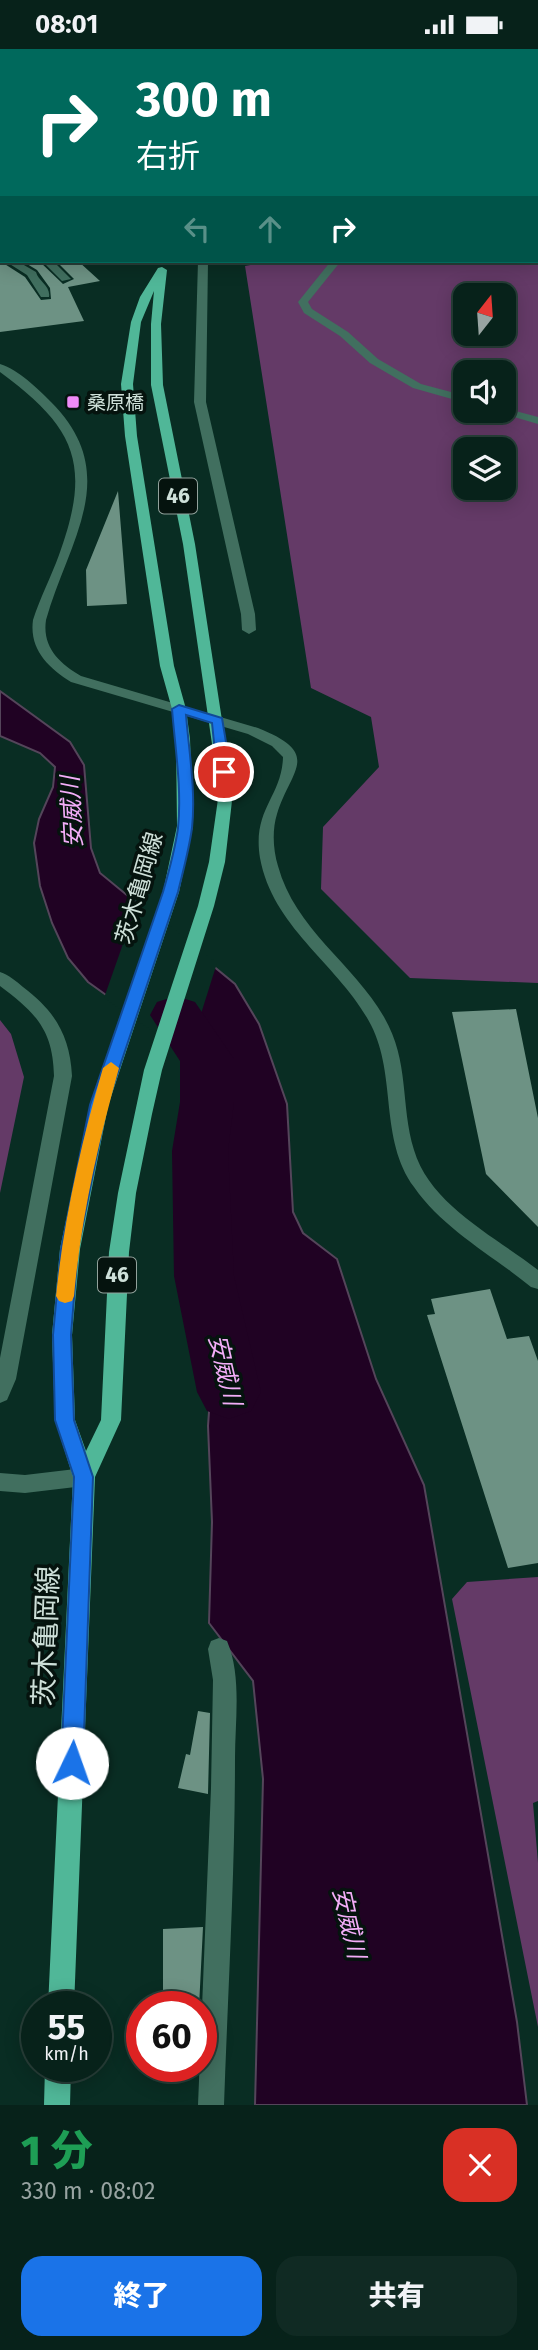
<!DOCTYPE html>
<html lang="ja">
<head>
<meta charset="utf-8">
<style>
	body { margin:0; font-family:"Fira Sans","Noto Sans JP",sans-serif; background:#102a23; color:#f1f3f6; height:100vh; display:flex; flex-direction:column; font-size:26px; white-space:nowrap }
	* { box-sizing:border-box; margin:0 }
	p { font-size:23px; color:#98a4a2 }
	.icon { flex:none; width:38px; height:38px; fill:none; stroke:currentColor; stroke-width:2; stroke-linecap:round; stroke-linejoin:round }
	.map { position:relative; height:2056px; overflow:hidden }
	.side { display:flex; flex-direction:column; background:#07221a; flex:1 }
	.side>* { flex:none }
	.hud { position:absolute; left:0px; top:0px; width:539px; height:214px; box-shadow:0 4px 18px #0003,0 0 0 2px #283f39; background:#00695c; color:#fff; overflow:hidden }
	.needle { width:46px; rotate:17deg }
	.buttons { position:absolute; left:453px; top:234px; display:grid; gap:14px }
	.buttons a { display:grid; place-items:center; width:63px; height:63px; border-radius:14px; background:#07221a; box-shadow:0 4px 18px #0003,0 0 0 2px #283f39; font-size:35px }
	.speed { position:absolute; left:21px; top:1942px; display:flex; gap:14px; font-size:35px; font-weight:700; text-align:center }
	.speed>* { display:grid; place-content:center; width:91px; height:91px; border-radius:50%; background:#07221a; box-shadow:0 4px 18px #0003,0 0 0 2px #283f39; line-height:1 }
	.speed small { font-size:18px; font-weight:400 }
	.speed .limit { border:10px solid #d22; background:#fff; color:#111 }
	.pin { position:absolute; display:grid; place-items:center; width:60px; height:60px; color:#fff; margin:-30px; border:4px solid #fff; border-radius:50%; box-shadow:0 2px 7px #0007 }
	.me { position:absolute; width:77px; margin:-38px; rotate:3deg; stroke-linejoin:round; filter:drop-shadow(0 0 5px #0008) }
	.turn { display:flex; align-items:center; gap:24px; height:147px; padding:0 21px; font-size:32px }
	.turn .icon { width:91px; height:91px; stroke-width:2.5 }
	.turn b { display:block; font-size:49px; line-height:60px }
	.lanes { display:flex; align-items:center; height:66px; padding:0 21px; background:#0003; justify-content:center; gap:35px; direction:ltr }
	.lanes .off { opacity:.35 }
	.round { display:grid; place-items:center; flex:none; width:74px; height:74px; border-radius:21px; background:#102a23 }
	.overview { display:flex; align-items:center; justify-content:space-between; height:119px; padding:0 21px }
	h1 { font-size:42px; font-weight:800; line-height:52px; color:#1e9e55 }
	.action { display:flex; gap:14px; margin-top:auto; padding:14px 21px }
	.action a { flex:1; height:80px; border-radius:21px; background:#1a73e8; color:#fff; font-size:28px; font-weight:800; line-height:80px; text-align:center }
	.action a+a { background:#102a23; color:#f1f3f6 }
	.status { display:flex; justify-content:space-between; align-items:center; height:49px; padding:0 35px; background:#07221a; direction:ltr }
	.status svg { height:19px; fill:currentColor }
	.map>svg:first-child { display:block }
</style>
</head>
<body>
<div class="status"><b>08:01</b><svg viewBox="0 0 49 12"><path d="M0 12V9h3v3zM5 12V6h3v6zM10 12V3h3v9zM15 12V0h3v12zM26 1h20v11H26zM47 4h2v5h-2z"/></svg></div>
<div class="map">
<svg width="538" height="2056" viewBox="0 0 538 2056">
	<rect width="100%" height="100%" fill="#092d23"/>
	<path fill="#643a67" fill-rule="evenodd" d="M408,0H538V934L410,929L321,840L323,778L379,718L371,668L311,639L245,217L273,212H537V2ZM466,247H504V285H466ZM466,324H504V362H466ZM466,401H504V439H466Z
		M0,971L11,985L24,1028L0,1144Z
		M538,1528V1752L533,1754L538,1814V1978L452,1550L467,1533Z"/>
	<path fill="#200223" stroke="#54455a" stroke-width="2" d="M0,642L70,693L84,716L91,799L100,824L235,935L259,975L287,1055L293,1163L303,1184L337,1210L376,1330L424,1436L517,1973L527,2056H255L263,1730L253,1632L209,1574L212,1473L208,1377L214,1293L211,1149L214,1068L208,1033L189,1000L134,966L88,933L68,909L52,874L40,837L34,794L39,770L53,738L55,718L40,704L0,687Z"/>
	<path fill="#092d23" d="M138,852L217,914L188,1006L104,949Z"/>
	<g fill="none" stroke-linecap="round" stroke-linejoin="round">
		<path fill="#200223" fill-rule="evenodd" d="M78,0H107L77,2Z
			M2,17V33L0,34V18Z
			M176,947L195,953L234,1010V1053L228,1102L234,1227L261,1343L251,1362L229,1370L207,1362L197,1343L174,1227L172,1102L180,1053V1012L150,966L157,953Z"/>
	</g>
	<path fill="#6d9284" d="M0,212L25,228L41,251L51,250L50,239L37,221L22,212H39L63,235L74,230L56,212H78L100,232L68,238L84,272L0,283Z
		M118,442L127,555L87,557L86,521Z
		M516,960L538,1069V1178L486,1125L452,963Z
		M490,1240L507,1290L529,1287L538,1312V1514L508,1519L427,1266L435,1265L431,1250Z
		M198,1662L210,1664L208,1745L178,1739L186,1705L190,1706Z
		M203,1878L199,1958H163V1880Z"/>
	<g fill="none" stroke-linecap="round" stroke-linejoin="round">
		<path fill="#416f5f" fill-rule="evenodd" d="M0,0H9L0,3Z
			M322,0H331L320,2Z
			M394,0H402L393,2Z
			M469,0H481L467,2Z
			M0,166H2V172H0Z
			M5,212H17L36,223C38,232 51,237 49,248H41L27,226Z
			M42,212H53L71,230L62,232Z
			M198,212H208L206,353L255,565L256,581L249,585L242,581L241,565L194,353Z
			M331,212H341L308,253L312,260L348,283L378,310L421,335L466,347V354L413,339L370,314L340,287L304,264L298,253Z
			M504,359L538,368V375L500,364L498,362H504Z
			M0,923C9,926 16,932 23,938C55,962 70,987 72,1027L16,1330L7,1351L0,1354V1309L54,1027C53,981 36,964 0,937Z
			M84,1419L91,1421L95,1428L91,1435L84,1437L25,1444L0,1442V1424L25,1426Z
			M219,1589L227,1592C242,1627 235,1672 235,1709C235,1825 228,1940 224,2056H198L211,1739L213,1631L208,1600L211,1592Z"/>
		<path fill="#416f5f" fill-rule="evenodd" d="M0,315C19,321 37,339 51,353C124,426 68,492 46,571C42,598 59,614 81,627L258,679C323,705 291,720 277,765C272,781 273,801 278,817C295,880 353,914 384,968C410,1013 400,1055 414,1101C430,1156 496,1188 538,1221V1240L531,1238C492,1206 443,1180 414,1138C379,1090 397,1027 371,976C340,916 273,880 260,809C252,760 282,748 283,708L272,697L248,685L71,633C48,619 29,600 33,571C40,549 51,528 59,506C92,415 76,379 0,323Z"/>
		<path fill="#50b798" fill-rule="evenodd" d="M346,0H355L345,2Z
			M162,218L167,221L161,275L163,336L195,495L233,743L225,813L214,857L162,1021L152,1065L136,1144L129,1203L121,1371L95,1428L74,1958H48L73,1428L55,1371L52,1286L60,1200L90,1057L163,843L177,777L176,690L172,660L160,617L125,387L121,335L131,273L140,248L158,219ZM154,242L151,275V336L183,495L219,743L209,813L198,857L144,1021L118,1144L109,1203L101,1371L86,1402L75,1371L72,1286L80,1200L108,1057L179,843L193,777L190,690L186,660L174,617L137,387L133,335L141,273Z
			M45,2018H71L70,2056H44Z"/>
	</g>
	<path fill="#1a73e8" stroke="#114b97" stroke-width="2" d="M179,656L222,669L231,723L224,727L217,723L212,674L186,666C189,703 196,742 192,779C189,801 183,822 178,843L107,1056L78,1200L71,1286L74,1371L93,1428L83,1714L80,1722L72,1725L65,1722L61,1714L74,1428L55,1371L53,1286L61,1200L90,1056L163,843C169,822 175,801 178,779C182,740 175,698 172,660Z"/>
	<path fill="#f59e0b" d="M111,1013L119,1019C98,1094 81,1169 74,1247L72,1252L65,1254L59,1252L56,1247C64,1169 81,1094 103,1019Z"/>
	<rect fill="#ef8bf7" stroke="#05130e" stroke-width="2.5" x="66" y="346" width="14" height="14" rx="3.5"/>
	<g text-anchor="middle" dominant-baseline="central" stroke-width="7" stroke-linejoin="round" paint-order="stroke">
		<g font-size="19" fill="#cee0d9" stroke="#05130e" text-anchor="start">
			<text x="87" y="353">桑原橋</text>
		</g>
		<g fill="#05130e" stroke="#92a29c" stroke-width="2">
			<rect x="159" y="429.5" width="38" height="35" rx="5"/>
			<rect x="98" y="1208.5" width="38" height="35" rx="5"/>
		</g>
		<g font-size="21" font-weight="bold" fill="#cee0d9">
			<text x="178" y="447">46</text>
			<text x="117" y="1226">46</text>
		</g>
		<g font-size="23" fill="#cee0d9" stroke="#05130e">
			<text transform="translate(139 839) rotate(-74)">茨木亀岡線</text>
		</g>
		<g font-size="24" font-style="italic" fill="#f2adf7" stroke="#05130e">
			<text transform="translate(72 763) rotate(-93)">安威川</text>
			<text transform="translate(225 1321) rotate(77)">安威川</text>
			<text transform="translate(349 1874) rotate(77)">安威川</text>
		</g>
		<g font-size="28" fill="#cee0d9" stroke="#05130e">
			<text transform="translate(46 1587) rotate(-88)">茨木亀岡線</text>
		</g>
	</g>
</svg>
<div class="buttons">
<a><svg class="needle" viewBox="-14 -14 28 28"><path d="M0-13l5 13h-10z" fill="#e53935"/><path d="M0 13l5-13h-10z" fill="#98a4a2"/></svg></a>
<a><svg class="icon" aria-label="sound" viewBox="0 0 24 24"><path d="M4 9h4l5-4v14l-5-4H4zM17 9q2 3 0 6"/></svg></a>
<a><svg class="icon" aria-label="layers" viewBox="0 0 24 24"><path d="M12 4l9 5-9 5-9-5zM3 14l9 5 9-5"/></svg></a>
</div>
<div class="speed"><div>55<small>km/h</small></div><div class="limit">60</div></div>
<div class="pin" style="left:224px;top:723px;background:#d93025"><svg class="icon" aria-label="arrive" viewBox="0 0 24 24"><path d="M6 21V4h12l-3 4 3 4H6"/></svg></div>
<svg class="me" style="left:72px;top:1714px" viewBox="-20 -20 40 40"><circle r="19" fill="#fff"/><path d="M0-13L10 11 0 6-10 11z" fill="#1a73e8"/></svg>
<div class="hud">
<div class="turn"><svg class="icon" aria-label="right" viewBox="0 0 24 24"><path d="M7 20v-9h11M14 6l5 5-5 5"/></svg><div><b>300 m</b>右折</div></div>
<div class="lanes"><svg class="icon off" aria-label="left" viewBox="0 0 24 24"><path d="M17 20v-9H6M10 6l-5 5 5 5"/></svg><svg class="icon off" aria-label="ahead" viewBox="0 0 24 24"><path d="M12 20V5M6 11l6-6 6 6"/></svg><svg class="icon" aria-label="right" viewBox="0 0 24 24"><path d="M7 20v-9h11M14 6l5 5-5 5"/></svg></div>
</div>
</div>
<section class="side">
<div class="overview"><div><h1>1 分</h1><p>330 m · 08:02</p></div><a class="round" style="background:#d93025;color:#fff"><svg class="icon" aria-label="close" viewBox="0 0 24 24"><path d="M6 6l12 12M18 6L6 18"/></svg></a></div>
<div class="action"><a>終了</a><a>共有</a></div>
</section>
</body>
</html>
